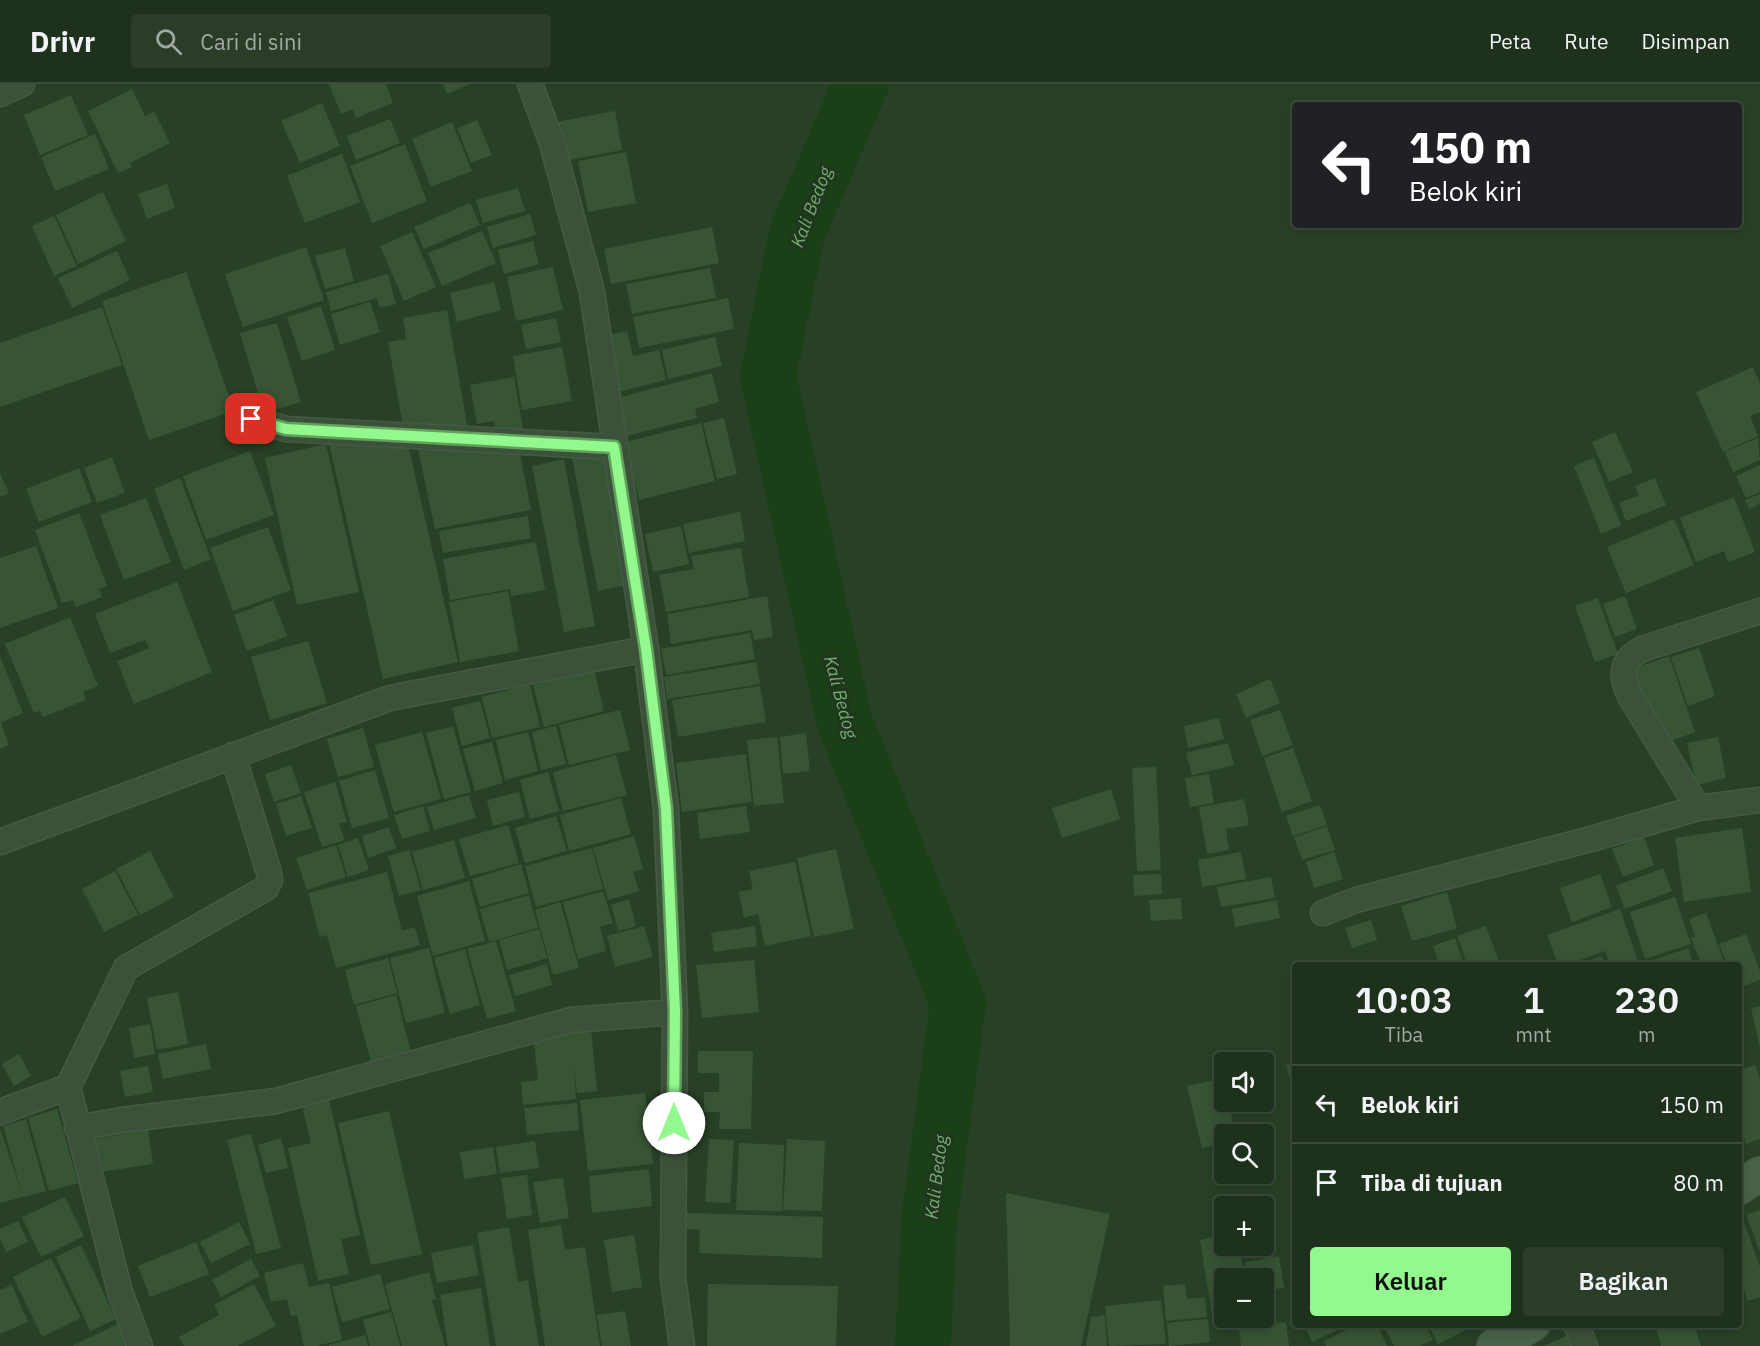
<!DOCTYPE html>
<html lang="id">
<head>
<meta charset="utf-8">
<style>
	body { margin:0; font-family:"IBM Plex Sans",sans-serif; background:#2b3d29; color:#f1f3f6; height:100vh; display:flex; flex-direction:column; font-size:22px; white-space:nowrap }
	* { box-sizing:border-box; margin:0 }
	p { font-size:20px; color:#a1a9a3 }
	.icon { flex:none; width:33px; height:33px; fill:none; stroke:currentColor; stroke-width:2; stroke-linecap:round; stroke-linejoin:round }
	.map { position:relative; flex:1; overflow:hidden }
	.sheet { position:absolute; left:1292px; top:878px; width:450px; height:366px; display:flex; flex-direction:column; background:#1e311c; border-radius:6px; box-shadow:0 3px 15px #0003,0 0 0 2px #3c4c3b }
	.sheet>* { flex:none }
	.hud { position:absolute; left:1292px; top:18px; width:450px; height:126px; border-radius:6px; box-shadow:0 3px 15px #0003,0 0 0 2px #3c4c3b; background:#202124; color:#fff; overflow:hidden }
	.buttons { position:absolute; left:1214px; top:968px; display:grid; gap:12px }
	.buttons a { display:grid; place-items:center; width:60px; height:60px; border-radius:6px; background:#1e311c; box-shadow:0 3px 15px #0003,0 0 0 2px #3c4c3b; font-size:30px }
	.pin { position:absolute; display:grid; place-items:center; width:51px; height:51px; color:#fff; margin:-26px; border-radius:12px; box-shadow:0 3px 9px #0006 }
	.me { position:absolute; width:66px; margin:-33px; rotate:0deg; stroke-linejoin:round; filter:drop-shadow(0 0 4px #0008) }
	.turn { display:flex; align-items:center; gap:21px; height:126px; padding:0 18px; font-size:27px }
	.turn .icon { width:78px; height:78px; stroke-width:2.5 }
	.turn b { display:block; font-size:42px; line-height:51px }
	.eta { display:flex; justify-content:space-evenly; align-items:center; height:102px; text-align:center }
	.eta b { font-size:36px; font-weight:600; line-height:42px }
	.primary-button { display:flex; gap:12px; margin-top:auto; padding:12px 18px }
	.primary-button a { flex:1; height:69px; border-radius:6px; background:#93f98e; color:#111; font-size:24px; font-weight:600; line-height:69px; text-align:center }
	.primary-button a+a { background:#2b3d29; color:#f1f3f6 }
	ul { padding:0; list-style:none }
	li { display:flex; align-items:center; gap:18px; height:78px; padding:0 18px; border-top:2px solid #3c4c3b }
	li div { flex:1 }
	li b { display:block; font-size:22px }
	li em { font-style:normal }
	header { display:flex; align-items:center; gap:36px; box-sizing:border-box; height:84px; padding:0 30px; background:#1e311c; border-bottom:2px solid #3c4c3b }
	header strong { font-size:28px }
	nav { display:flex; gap:33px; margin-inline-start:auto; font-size:21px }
	.search { width:420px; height:54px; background:#2b3d29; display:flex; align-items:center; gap:15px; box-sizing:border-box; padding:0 21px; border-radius:6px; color:#a1a9a3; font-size:22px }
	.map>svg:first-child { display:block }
</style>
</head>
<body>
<header>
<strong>Drivr</strong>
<div class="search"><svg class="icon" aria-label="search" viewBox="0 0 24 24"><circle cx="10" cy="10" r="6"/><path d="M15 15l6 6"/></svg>Cari di sini</div>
<nav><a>Peta</a><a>Rute</a><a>Disimpan</a></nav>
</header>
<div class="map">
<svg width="1760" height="1262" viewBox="0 0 1760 1262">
	<rect width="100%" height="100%" fill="#284126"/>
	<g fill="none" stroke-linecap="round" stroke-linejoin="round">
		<path stroke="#1b4018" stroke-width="56" d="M861,0L797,149L768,292L845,639L958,919L929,1138L923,1262"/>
	</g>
	<path fill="#375535" d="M329,0H386L393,19L356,34L353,25L341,30Z
		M443,0H470L447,10Z
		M132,5L145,32L154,27L170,59L130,79L132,83L118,89L88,27Z
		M71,11L88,51L40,71L24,31Z
		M322,19L340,62L300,79L281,37Z
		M615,27L622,66L564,77L556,38Z
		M390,35L400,59L356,76L347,52Z
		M477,36L492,71L471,79L457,44Z
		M452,38L472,87L431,103L412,55Z
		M95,50L109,85L55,107L41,73Z
		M405,60L427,117L372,139L350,82Z
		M626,68L636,119L588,128L578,77Z
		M342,70L360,118L305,139L287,92Z
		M167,100L175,124L147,135L138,110Z
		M518,104L525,127L483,139L476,116Z
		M103,108L126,157L78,180L56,131Z
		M470,119L480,141L424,165L414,143Z
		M530,130L536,151L493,164L487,143Z
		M54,132L77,182L54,192L32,142Z
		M712,143L719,179L611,200L604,165Z
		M482,147L496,179L442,202L428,169Z
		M412,148L436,203L404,217L380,162Z
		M533,157L539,180L504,190L498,166Z
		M306,163L324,216L243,243L225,190Z
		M345,164L354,197L325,205L315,172Z
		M117,167L130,196L72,224L58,194Z
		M553,183L563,226L516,237L507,193Z
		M710,184L716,214L632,230L626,200Z
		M186,188L234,327L149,356L102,217Z
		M388,190L396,220L380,224L377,214L331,227L326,208Z
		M494,198L501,226L457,238L450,209Z
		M728,214L734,245L639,264L633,233Z
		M370,218L380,248L340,261L331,230Z
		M321,222L335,266L302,277L287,233Z
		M102,223L122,281L0,323V259Z
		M447,226L468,346L403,342L388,258L406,255L403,234Z
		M556,234L561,258L526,265L521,241Z
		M277,239L301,318L264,329L240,249Z
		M627,247L633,272L659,266L666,296L614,309L601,252Z
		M715,253L722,282L668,295L662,266Z
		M562,263L572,317L522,326L513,272Z
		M1753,283L1760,300V328L1750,332L1758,352L1723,368L1696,308Z
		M712,289L719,318L695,325L697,334L623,353L613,315Z
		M514,293L523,345L496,349L494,337L477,340L470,301Z
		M724,334L737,390L717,395L703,339Z
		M701,339L715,397L639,416L625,358Z
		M1615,348L1633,388L1609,398L1592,358Z
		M1758,354L1760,376L1733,388L1725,368Z
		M328,355L408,360L458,578L383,595Z
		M326,360L359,508L297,521L265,374Z
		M417,361L520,370L531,426L435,445Z
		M250,367L274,431L206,456L183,392Z
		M605,368L631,500L598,507L572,374Z
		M112,373L125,409L97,419L84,384Z
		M1594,374L1621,441L1601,450L1574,382Z
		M564,375L595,542L564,548L532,382Z
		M1760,381V408L1746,414L1736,392Z
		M79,384L92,418L39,438L26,405Z
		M0,389L9,409L0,413Z
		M180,394L211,475L184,486L154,405Z
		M1655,394L1666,421L1626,437L1619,419L1639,411L1635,402Z
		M1760,410V420L1749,425L1745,416Z
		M1734,413L1755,468L1728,478L1724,467L1696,478L1680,434Z
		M146,414L171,478L124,496L100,431Z
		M740,428L745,457L689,469L683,440Z
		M79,429L107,502L99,505L102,513L76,523L73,516L62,519L35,446Z
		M528,432L531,454L443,469L439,447Z
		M1674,435L1694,481L1626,509L1607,463Z
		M681,442L689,480L653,488L645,450Z
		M268,443L291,506L233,527L210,464Z
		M536,458L545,506L511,512L510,505L450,516L443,475Z
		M36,462L58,524L0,544V474Z
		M741,464L749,513L666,528L659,491L694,485L691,472Z
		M177,498L212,588L134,620L117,577L149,564L145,556L110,569L95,530Z
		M508,507L519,567L460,578L449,518Z
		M767,512L773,553L754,556L752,546L671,560L667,530Z
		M1625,512L1637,545L1615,553L1603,520Z
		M1598,514L1618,570L1595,578L1575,522Z
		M273,516L287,552L247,567L234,531Z
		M70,533L98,602L83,608L86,616L43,633L40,627L34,629L5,560Z
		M750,549L755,575L666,591L661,565Z
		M308,557L327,619L270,636L251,573Z
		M1699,564L1715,612L1688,622L1671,573Z
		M0,572L23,629L1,639L9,661L0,665Z
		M1669,572L1695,648L1666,659L1651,639L1632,585Z
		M756,578L760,600L667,615L664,593Z
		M594,586L604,627L544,643L533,601Z
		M1270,595L1280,619L1246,634L1236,610Z
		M530,600L540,643L492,654L482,613Z
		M760,602L766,638L678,653L672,616Z
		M480,617L490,654L462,662L452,624Z
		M620,626L630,666L569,681L559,641Z
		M1280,626L1293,661L1262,672L1250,636Z
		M1219,634L1224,655L1188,664L1184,642Z
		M453,642L471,708L444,715L426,649Z
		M556,642L566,680L541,686L532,648Z
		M363,644L374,683L338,693L327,655Z
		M422,648L441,715L394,728L375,661Z
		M528,648L538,687L505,696L496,656Z
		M806,649L810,687L783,690L780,653Z
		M777,653L784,719L754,722L747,656Z
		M1718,653L1726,694L1696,701L1687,659Z
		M492,658L503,699L475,707L463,665Z
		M1228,659L1234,681L1192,691L1186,669Z
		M1293,664L1312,717L1282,728L1264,674Z
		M746,670L752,718L682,728L676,679Z
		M616,671L627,711L563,727L553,688Z
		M291,681L301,709L274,718L265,690Z
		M1156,683L1161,786L1137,787L1132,684Z
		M375,686L389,734L352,744L339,697Z
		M548,688L559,727L530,735L520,696Z
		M1209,690L1214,719L1190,723L1185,694Z
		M335,698L347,738L339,740L345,756L322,763L304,708Z
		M1111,705L1120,735L1062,754L1052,724Z
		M519,708L525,733L493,742L487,716Z
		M469,711L476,734L434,746L427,723Z
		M301,712L312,744L286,752L276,720Z
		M621,714L631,750L569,767L560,731Z
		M1244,715L1249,741L1226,745L1229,766L1207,770L1199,723Z
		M1320,721L1327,741L1293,752L1286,732Z
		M423,722L430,747L402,755L394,731Z
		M746,722L750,748L700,755L697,729Z
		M556,732L567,767L525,779L515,744Z
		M508,741L519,779L470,792L459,755Z
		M1327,742L1335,766L1302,776L1294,753Z
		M389,743L396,764L368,774L362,752Z
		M1742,744L1751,808L1684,818L1675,754Z
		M634,752L643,785L633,788L639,807L608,816L593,764Z
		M1644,753L1654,781L1623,793L1612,765Z
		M358,754L369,786L348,793L338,761Z
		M454,756L465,794L423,806L412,768Z
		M336,761L346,793L307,806L296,774Z
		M592,764L603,805L536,823L525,782Z
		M836,765L854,845L814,853L797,774Z
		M409,766L421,806L399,812L388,772Z
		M150,767L174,813L140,831L116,785Z
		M1241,768L1246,795L1202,803L1198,776Z
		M1334,768L1343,795L1314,804L1306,778Z
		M795,778L811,852L765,862L758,830L744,834L739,808L753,805L749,787Z
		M521,780L529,809L480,823L472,795Z
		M1663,784L1672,807L1625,825L1616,802Z
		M115,787L138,831L104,848L82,805Z
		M387,788L402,847L415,843L420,861L336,884L327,851L320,853L308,809Z
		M1161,790L1162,810L1134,812L1133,791Z
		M1600,790L1612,823L1572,838L1560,804Z
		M1271,793L1275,814L1221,823L1217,803Z
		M469,797L485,857L433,872L417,812Z
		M603,807L613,839L600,843L606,867L578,875L563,818Z
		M1447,808L1457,844L1412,857L1401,822Z
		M529,811L538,844L489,858L480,825Z
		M1675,813L1691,860L1645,875L1630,828Z
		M1181,814L1182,835L1151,837L1149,816Z
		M629,815L636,842L618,847L611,821Z
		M1277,816L1280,834L1235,843L1232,825Z
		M560,818L579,884L553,891L535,826Z
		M1620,825L1639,880H1610L1605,867L1569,880H1558L1547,851Z
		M1706,829L1725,880H1701L1691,854L1695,852L1689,835Z
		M1371,836L1377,856L1352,864L1345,844Z
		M644,842L653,873L615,883L607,852Z
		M755,842L757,862L714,868L711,849Z
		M1486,842L1500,880H1467L1457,852Z
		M539,845L547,874L507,886L499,856Z
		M1746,850L1760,887V896L1738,904V880H1727L1719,860Z
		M1455,854L1464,880H1439L1433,862Z
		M496,857L516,927L487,935L467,865Z
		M429,864L445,929L406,939L390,874Z
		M1688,864L1693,880H1651L1650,877Z
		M465,865L480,921L450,930L434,874Z
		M1602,872L1605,880H1579Z
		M388,874L397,909L354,921L345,886Z
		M754,876L759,928L702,934L696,881Z
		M547,880L552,901L515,912L509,891Z
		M178,908L188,960L157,966L147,914Z
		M396,911L411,968L371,978L356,922Z
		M1760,922V960H1759L1751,924Z
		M150,940L155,970L134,974L129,944Z
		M591,945L597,1007L577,1009L573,979L576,1015L523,1021L521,998L538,996L533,951Z
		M206,960L211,985L163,995L158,970Z
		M698,967H753L751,1045H719L720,1028H704V1008H719V989H698Z
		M19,970L31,992L14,1002L2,980Z
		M1294,979V1008L1286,981Z
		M1755,981L1760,995V1055L1746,1060L1738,1040V987Z
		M148,982L153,1008L125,1013L120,987Z
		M1223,994L1224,1017H1228L1235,1047L1224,1050V1059L1202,1064L1187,1002Z
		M645,1009L653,1080L588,1087L580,1016Z
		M329,1015L360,1151L341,1155L349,1190L318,1197L288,1064L311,1059L302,1021Z
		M1232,1017H1265L1266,1021L1234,1028Z
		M577,1019L579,1046L527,1051L524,1024Z
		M57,1025L78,1099L49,1107L28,1034Z
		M389,1027L422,1170L371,1181L338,1039Z
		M26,1035L46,1107L0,1119V1044L22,1110L3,1042Z
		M148,1046L153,1080L100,1088L94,1055Z
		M251,1050L281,1164L256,1170L227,1056Z
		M281,1054L288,1084L266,1089L258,1061Z
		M709,1055L734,1056L730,1119L705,1118Z
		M787,1055L825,1057L822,1127L783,1126Z
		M535,1057L539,1084L500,1089L496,1063Z
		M739,1059L784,1061L782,1127L736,1126Z
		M493,1063L497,1090L464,1095L460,1068Z
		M649,1085L652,1122L592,1129L589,1092Z
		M527,1091L532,1131L507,1135L501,1094Z
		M563,1094L569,1134L540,1139L533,1098Z
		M1006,1109L1110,1130L1081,1262H1010Z
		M65,1113L84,1152L41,1173L22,1133Z
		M1760,1126V1168L1746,1131Z
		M687,1129L823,1133L822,1174L699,1169L700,1146L686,1145Z
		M1742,1133L1760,1183V1213L1748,1217L1738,1190V1135Z
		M18,1137L28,1158L6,1168L0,1155V1145Z
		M239,1138L250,1160L211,1179L200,1158Z
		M561,1141L565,1166L585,1163L600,1262H545L528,1146Z
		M509,1143L518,1198L528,1196L539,1262H496L477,1149Z
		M634,1151L642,1203L612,1208L604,1156Z
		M1224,1151V1161H1239L1244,1194H1224V1233H1251V1236L1214,1243L1200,1156Z
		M196,1158L209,1190L150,1213L138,1182Z
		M81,1161L116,1235L90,1247L56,1173Z
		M473,1161L479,1191L437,1199L431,1169Z
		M1279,1172L1284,1204L1268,1206L1271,1226L1263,1228V1194H1248L1245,1178Z
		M51,1174L81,1234L42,1253L13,1193Z
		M251,1175L260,1192L221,1213L212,1196Z
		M303,1179L309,1203L329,1199L342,1256L315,1262H304L297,1231L291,1232L287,1215L271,1218L264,1189Z
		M429,1188L436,1215L432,1216L445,1262H402L385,1200Z
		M380,1190L390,1225L342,1238L332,1203Z
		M254,1200L276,1242L237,1262H184L179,1253L219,1231L214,1221Z
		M708,1200L838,1202L836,1262H707Z
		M1185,1200L1187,1215L1205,1213L1207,1233L1166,1237L1163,1202Z
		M12,1201L28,1238L0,1250V1206Z
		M481,1204L490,1262H448L440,1211Z
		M1161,1216L1166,1260L1109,1262L1105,1222Z
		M625,1227L631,1262H602L597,1231Z
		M391,1228L400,1262H370L363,1236Z
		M1105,1231L1107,1262H1086L1091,1233Z
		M1208,1235L1210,1258L1169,1262L1167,1239Z
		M1286,1238L1289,1262H1241L1239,1243Z
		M120,1239L131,1262H72Z
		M1304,1240H1350L1312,1258Z
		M1360,1240H1377L1387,1262H1326L1324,1257Z
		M1383,1240H1425L1433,1256L1420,1262H1394Z
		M1428,1240H1478L1438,1260Z
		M1655,1240H1694L1701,1262H1661Z
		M365,1251L368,1262H329V1261Z
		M1567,1252L1571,1262H1543Z"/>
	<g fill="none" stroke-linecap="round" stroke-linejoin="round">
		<defs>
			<path id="minor" d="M530,0L552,59L592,208L646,565L666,725L675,928L673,1194L682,1262
				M0,10L22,0
				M251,335L286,345L614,363
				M1698,724L1630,612C1620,592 1620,577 1642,565L1760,527
				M0,758L390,614L646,565
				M1323,829L1356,816L1591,755L1698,724L1760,716
				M0,1028L68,1003
				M77,1044L122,1036L276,1017L571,936L675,928
				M1576,1240L1585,1262
				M140,1262L120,1208L68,1003L126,884L266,804L270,796L269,789L233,671"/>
			<path id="secondary" d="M1738,1104L1760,1090
				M1494,1262L1533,1240"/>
		</defs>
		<use href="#minor" stroke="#455a44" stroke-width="27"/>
		<use href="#secondary" stroke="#455a44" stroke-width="36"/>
		<use href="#minor" stroke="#3c513a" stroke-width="24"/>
		<use href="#secondary" stroke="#496448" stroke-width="33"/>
	</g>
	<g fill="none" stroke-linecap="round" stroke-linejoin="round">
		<defs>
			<path id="route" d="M251,335L286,345L614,363L646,565L666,725L675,928L674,1039"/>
		</defs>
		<use href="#route" stroke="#60a25c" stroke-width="15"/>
		<use href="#route" stroke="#93f98e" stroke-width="10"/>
	</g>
	<g text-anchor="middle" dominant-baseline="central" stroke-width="6" stroke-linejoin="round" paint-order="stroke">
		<g font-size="18" font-style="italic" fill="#75aa70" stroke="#20361f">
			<text transform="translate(811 123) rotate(-69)">Kali Bedog</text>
			<text transform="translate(841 613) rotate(75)">Kali Bedog</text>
			<text transform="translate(936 1093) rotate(-83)">Kali Bedog</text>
		</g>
	</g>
</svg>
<div class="buttons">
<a><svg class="icon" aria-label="sound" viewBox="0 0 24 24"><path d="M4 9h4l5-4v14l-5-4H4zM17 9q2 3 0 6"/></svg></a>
<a><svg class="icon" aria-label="search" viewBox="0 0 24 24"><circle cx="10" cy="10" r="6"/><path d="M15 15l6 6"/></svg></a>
<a>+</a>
<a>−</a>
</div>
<div class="pin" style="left:251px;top:335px;background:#d93025"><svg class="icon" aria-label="arrive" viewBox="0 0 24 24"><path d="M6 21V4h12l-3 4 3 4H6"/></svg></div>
<svg class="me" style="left:674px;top:1039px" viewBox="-20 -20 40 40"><circle r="19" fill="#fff"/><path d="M0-13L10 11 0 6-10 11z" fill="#93f98e"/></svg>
<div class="hud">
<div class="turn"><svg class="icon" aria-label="left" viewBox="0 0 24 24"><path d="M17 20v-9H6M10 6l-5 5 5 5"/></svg><div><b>150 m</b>Belok kiri</div></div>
</div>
<section class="sheet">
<div class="eta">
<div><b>10:03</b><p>Tiba</p></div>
<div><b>1</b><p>mnt</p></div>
<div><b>230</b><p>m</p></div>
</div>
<ul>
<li><svg class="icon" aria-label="left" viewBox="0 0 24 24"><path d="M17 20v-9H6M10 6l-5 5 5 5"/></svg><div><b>Belok kiri</b></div><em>150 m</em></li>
<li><svg class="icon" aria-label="arrive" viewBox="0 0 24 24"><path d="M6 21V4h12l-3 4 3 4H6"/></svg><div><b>Tiba di tujuan</b></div><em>80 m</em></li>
</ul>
<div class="primary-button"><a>Keluar</a><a>Bagikan</a></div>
</section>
</div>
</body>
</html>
